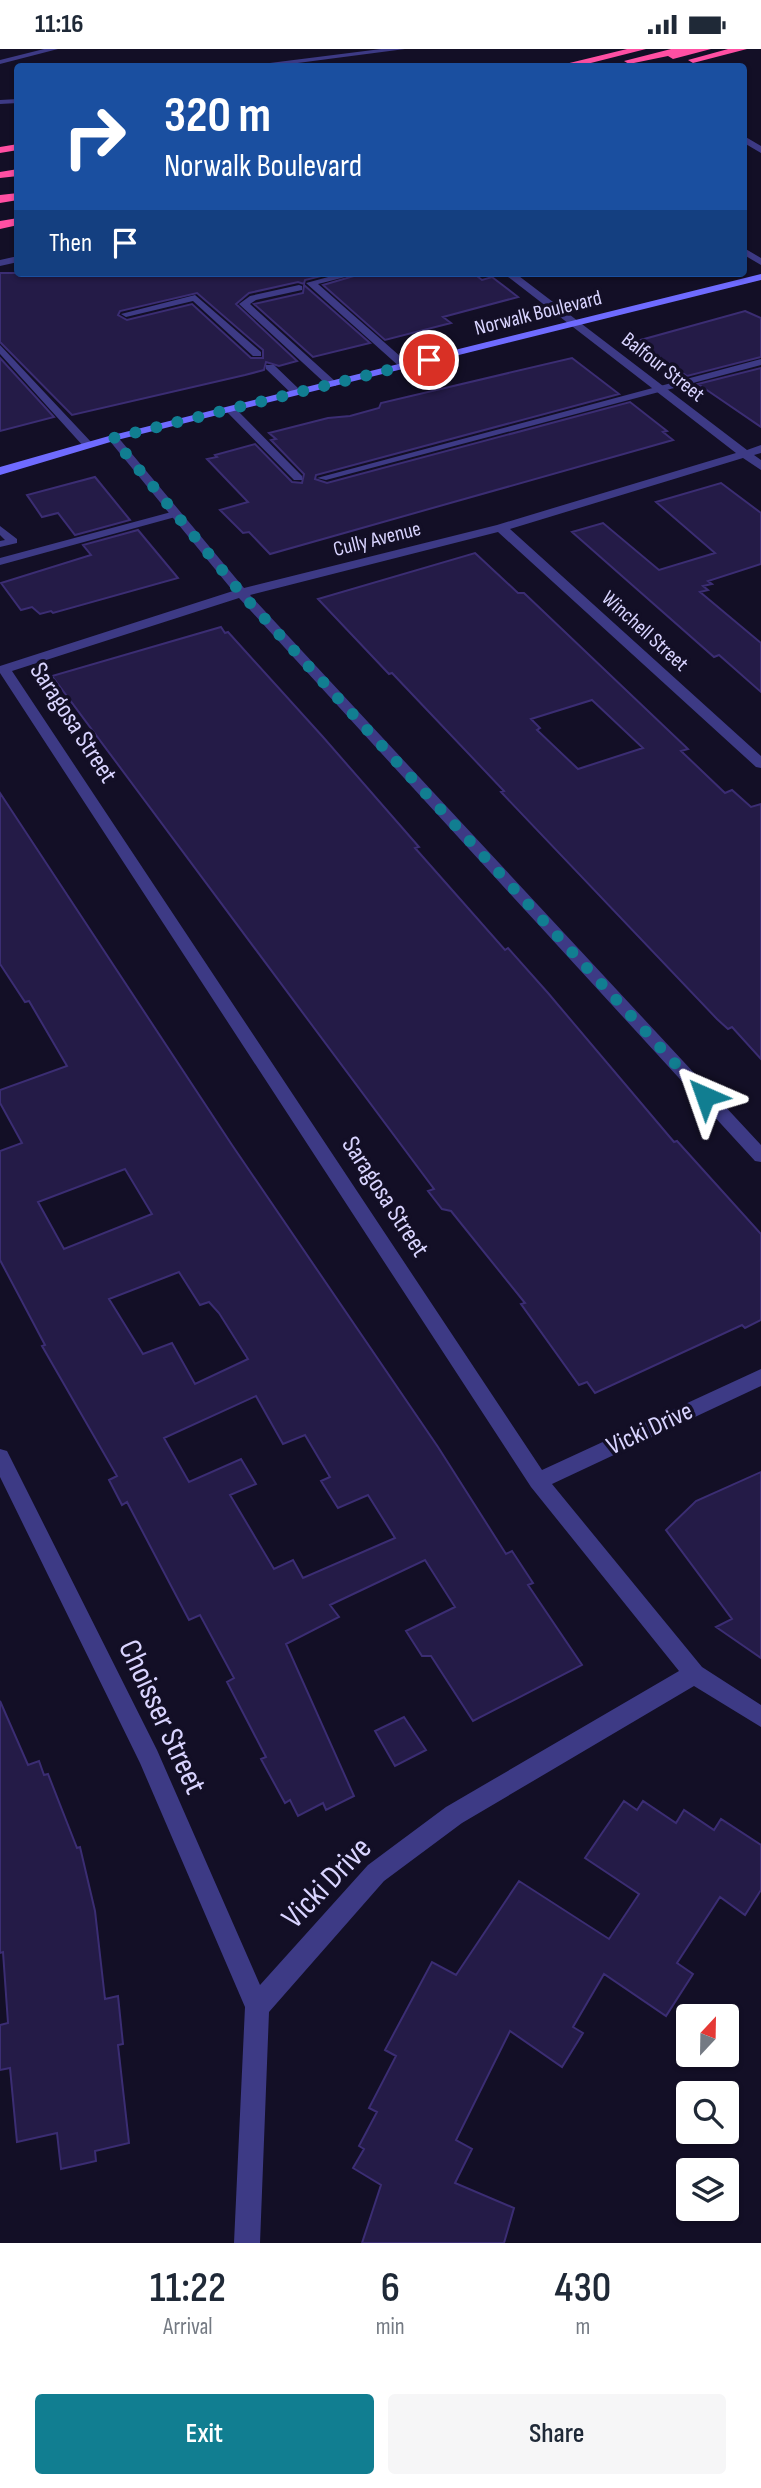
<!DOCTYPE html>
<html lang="en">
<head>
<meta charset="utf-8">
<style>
	body { margin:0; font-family:"Sofia Sans Condensed",sans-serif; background:#f6f6f7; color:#1f2937; height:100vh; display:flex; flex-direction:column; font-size:26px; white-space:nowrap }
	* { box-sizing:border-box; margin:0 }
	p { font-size:23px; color:#747a83 }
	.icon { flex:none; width:38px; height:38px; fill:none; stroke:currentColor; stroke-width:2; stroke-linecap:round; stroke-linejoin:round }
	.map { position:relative; height:2194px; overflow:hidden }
	.sheet { display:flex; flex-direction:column; background:#fff; flex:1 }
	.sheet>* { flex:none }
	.top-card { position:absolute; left:14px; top:14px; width:733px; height:214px; border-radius:7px; box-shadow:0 2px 5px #0004; background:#1a4fa0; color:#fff; overflow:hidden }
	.needle { width:46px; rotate:22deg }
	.controls { position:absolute; left:676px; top:1955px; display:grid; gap:14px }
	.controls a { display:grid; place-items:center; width:63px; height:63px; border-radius:7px; background:#fff; box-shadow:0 2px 5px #0004; font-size:35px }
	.pin { position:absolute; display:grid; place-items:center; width:60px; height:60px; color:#fff; margin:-30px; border:4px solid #fff; border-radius:50%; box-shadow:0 2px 7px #0007 }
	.me { position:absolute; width:77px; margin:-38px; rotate:317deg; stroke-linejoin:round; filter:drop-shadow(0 0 5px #0008) }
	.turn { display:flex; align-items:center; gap:24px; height:147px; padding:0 35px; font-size:32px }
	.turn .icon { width:91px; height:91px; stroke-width:2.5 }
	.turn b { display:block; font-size:49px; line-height:60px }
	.then { display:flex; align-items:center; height:66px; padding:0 35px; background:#0003; gap:14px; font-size:26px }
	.eta { display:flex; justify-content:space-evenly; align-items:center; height:119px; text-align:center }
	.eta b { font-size:42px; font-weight:600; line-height:49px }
	.cta { display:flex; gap:14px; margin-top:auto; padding:14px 35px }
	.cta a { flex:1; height:80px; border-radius:7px; background:#117e91; color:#fff; font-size:28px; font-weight:600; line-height:80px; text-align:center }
	.cta a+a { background:#f6f6f7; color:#1f2937 }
	.status { display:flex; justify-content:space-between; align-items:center; height:49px; padding:0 35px; background:#fff; direction:ltr }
	.status svg { height:19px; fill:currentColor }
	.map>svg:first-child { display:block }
</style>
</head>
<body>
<div class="status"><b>11:16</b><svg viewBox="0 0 49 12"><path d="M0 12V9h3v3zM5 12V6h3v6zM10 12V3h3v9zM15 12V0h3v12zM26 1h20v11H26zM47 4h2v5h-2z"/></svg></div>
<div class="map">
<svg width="761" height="2194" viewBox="0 0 761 2194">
	<rect width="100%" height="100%" fill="#130f26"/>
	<path fill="#241b47" stroke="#3b2d73" stroke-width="2" fill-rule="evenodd" d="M0,224H333L305,231L304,235L298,233L249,244L236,255L297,312L279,317L266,313L264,321L245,326L72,366L0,293ZM197,244L263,301V309H251L192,255L127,271L118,266L120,262Z
		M364,224H473L482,231L492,228L518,248L443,268L451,274L385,291L323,236Z
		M304,236L370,294L313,308L254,255L303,244Z
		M745,262L761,269V308L687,327L637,292Z
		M0,309L54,368L0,382Z
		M572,309L619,345L316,426L315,430L327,434L630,353L667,382L663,383L673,391L270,505L249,483L243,484L220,461L248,453L207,410L217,408L215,406L255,395L292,433L302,434L304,425L271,391L276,390L269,384L328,369L350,367L379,359L381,354Z
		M761,319V378L698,335Z
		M95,428L130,471L75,486L58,464L42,468L27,446Z
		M721,434L761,464V515L708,532L712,535L703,537L708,541L700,543L761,594V643L719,606L714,608L572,483L603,474L659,521L715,504L656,453Z
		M138,481L178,529L53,564L51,562L40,565L32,558L21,561L1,534L91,506L83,496Z
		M475,504L518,544H524L688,700L681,702L725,744L732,741L751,758L761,755V1010L732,978L728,980L717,970L501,743L504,742L392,624L389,625L318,550ZM592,651L643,699L578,720L537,681L540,679L531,670Z
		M221,578L225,584L228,583L323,688L419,798L415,799L505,901L508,899L548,944L674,1093L677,1092L761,1185V1271L745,1279L742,1276L595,1344L587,1333L579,1336L521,1255L525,1254L451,1162L442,1160L428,1142L434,1140L52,627Z
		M0,744L232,1096L438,1398L506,1505L512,1502L533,1534L528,1536L582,1616L473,1672L431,1607H422L406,1582L455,1558L425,1511L330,1556L339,1568L286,1595L354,1747L326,1761L323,1754L298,1767L290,1751L285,1754L261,1710L266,1708L227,1633L234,1629L200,1566L189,1571L127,1453L122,1456L109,1431L117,1427L42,1297L45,1296L0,1211V1102L22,1094L0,1054V1041L67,1017L29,952L25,953L0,915ZM125,1120L152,1165L64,1200L38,1153ZM179,1223L200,1256L209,1253L219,1264L248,1310L195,1335L172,1294L143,1305L109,1250ZM256,1347L283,1395L305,1386L330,1428L321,1432L338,1459L368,1446L395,1489L303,1529L293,1511L274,1520L230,1446L256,1435L241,1410L189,1433L164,1389Z
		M761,1423V1609L716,1578L732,1570L666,1481L696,1452Z
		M0,1652L28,1716L39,1712L44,1726L48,1725L77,1799L80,1798L95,1862L105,1950L118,1947L123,1995L118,1996L129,2094L95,2102L96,2112L61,2120L57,2084L17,2093L10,2019L0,2021V1976L8,1974L3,1903L0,1904Z
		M404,1668L426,1701L395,1717L375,1682Z
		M624,1752L637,1761L643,1752L676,1774L684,1761L714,1781L721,1770L761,1796V1841L745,1866L720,1848L677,1914L693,1925L666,1967L604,1925L573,1978L583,1984L562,2018L510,1982L456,2091L472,2100L455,2134L514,2159L504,2194H362L381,2136L353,2119L364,2100L359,2097L377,2063L369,2059L396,2007L385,2001L432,1913L456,1926L519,1832L609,1890L639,1845L585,1809Z"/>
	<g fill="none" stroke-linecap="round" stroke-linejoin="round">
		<path fill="#3d3a85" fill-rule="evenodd" d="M44,0H58L0,15V11Z
			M381,0H405L267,18H238Z
			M18,50V54L0,55V51Z
			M744,199L761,209V216L744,206Z
			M18,207V213L0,217V211Z
			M343,224H361L318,235L409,315V319H401L306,234Z
			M299,236L302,237V241L256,251L250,255L336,333V337H328L239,255L250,247Z
			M195,246L261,303V307H253L193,252L126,268L121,265Z
			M0,296L92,394V398H84L0,305Z
			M761,310V316L326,431L317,429Z
			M266,316H274L301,342V346H293L266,320Z
			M226,358H234L302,427V431H294L226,362Z
			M175,462L181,465L179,467L0,516V509Z
			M0,477L17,490V494L0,498V492L5,491L0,486Z"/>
		<path fill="#3d3a85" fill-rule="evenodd" d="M744,87L761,97V104L744,94Z
			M503,224H515L747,401L761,396V404L754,406L761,411V421L743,409L510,480L761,707V719L756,718L498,483L250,546L761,1096V1113L755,1112L239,549L12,622L542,1421L761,1320V1337L552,1435L702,1618L761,1656V1678L694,1637L462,1774L384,1832L269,1963L260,2194H234L245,1958L140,1714L0,1428V1400L7,1402L157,1701L260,1936L368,1816L446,1758L679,1622L531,1438L0,624V617L233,542L109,391V387H117L244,539L497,476L736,404Z"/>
		<path fill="#6f6bff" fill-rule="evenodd" d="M761,225V231L117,391L0,426V418L109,387Z"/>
		<path fill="#ff4fa3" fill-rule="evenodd" d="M627,0H646L575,18H553Z
			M671,0H711L673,10L668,7L629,15L624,12Z
			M728,0H747L693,14L688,11Z
			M18,95V101L0,104V98Z
			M18,120V127L0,129V123Z
			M18,144V151L0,154V146Z
			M18,169V176L0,180V172Z"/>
	</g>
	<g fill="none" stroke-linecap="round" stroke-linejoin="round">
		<path stroke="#117e91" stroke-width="12" stroke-dasharray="0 21.6" d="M429,311L113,389L241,544L705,1047"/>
	</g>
	<g text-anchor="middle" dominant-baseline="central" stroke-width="7" stroke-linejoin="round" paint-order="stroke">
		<g font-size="21" fill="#d9d4ff" stroke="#130f26">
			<text transform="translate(538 264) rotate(-14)">Norwalk Boulevard</text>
			<text transform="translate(663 318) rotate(38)">Balfour Street</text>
			<text transform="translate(377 490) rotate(-14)">Cully Avenue</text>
			<text transform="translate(645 582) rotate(42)">Winchell Street</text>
		</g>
		<g font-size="26" fill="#d9d4ff" stroke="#130f26">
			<text transform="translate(73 674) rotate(57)">Saragosa Street</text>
			<text transform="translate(385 1148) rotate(57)">Saragosa Street</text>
			<text transform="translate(650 1380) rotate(-25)">Vicki Drive</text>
		</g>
		<g font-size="32" fill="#d9d4ff" stroke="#130f26">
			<text transform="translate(162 1668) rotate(65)">Choisser Street</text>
			<text transform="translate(327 1834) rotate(-46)">Vicki Drive</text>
		</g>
	</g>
</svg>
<div class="controls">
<a><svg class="needle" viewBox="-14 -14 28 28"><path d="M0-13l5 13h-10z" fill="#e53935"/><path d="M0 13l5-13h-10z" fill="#747a83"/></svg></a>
<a><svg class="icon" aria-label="search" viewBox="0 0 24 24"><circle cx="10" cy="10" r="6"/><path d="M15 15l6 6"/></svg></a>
<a><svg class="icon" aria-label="layers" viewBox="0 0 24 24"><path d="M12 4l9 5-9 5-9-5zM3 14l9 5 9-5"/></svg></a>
</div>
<div class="pin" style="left:429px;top:311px;background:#d93025"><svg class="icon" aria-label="arrive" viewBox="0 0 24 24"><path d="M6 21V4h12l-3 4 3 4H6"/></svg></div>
<svg class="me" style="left:705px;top:1047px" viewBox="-20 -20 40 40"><path d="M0-17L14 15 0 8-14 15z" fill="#117e91" stroke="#fff" stroke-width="4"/></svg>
<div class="top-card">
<div class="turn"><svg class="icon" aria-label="right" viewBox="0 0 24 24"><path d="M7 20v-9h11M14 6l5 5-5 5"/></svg><div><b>320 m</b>Norwalk Boulevard</div></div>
<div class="then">Then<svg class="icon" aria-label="arrive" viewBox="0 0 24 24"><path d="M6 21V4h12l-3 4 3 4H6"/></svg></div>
</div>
</div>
<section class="sheet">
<div class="eta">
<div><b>11:22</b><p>Arrival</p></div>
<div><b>6</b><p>min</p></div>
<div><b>430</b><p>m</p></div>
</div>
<div class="cta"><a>Exit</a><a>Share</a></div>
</section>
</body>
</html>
